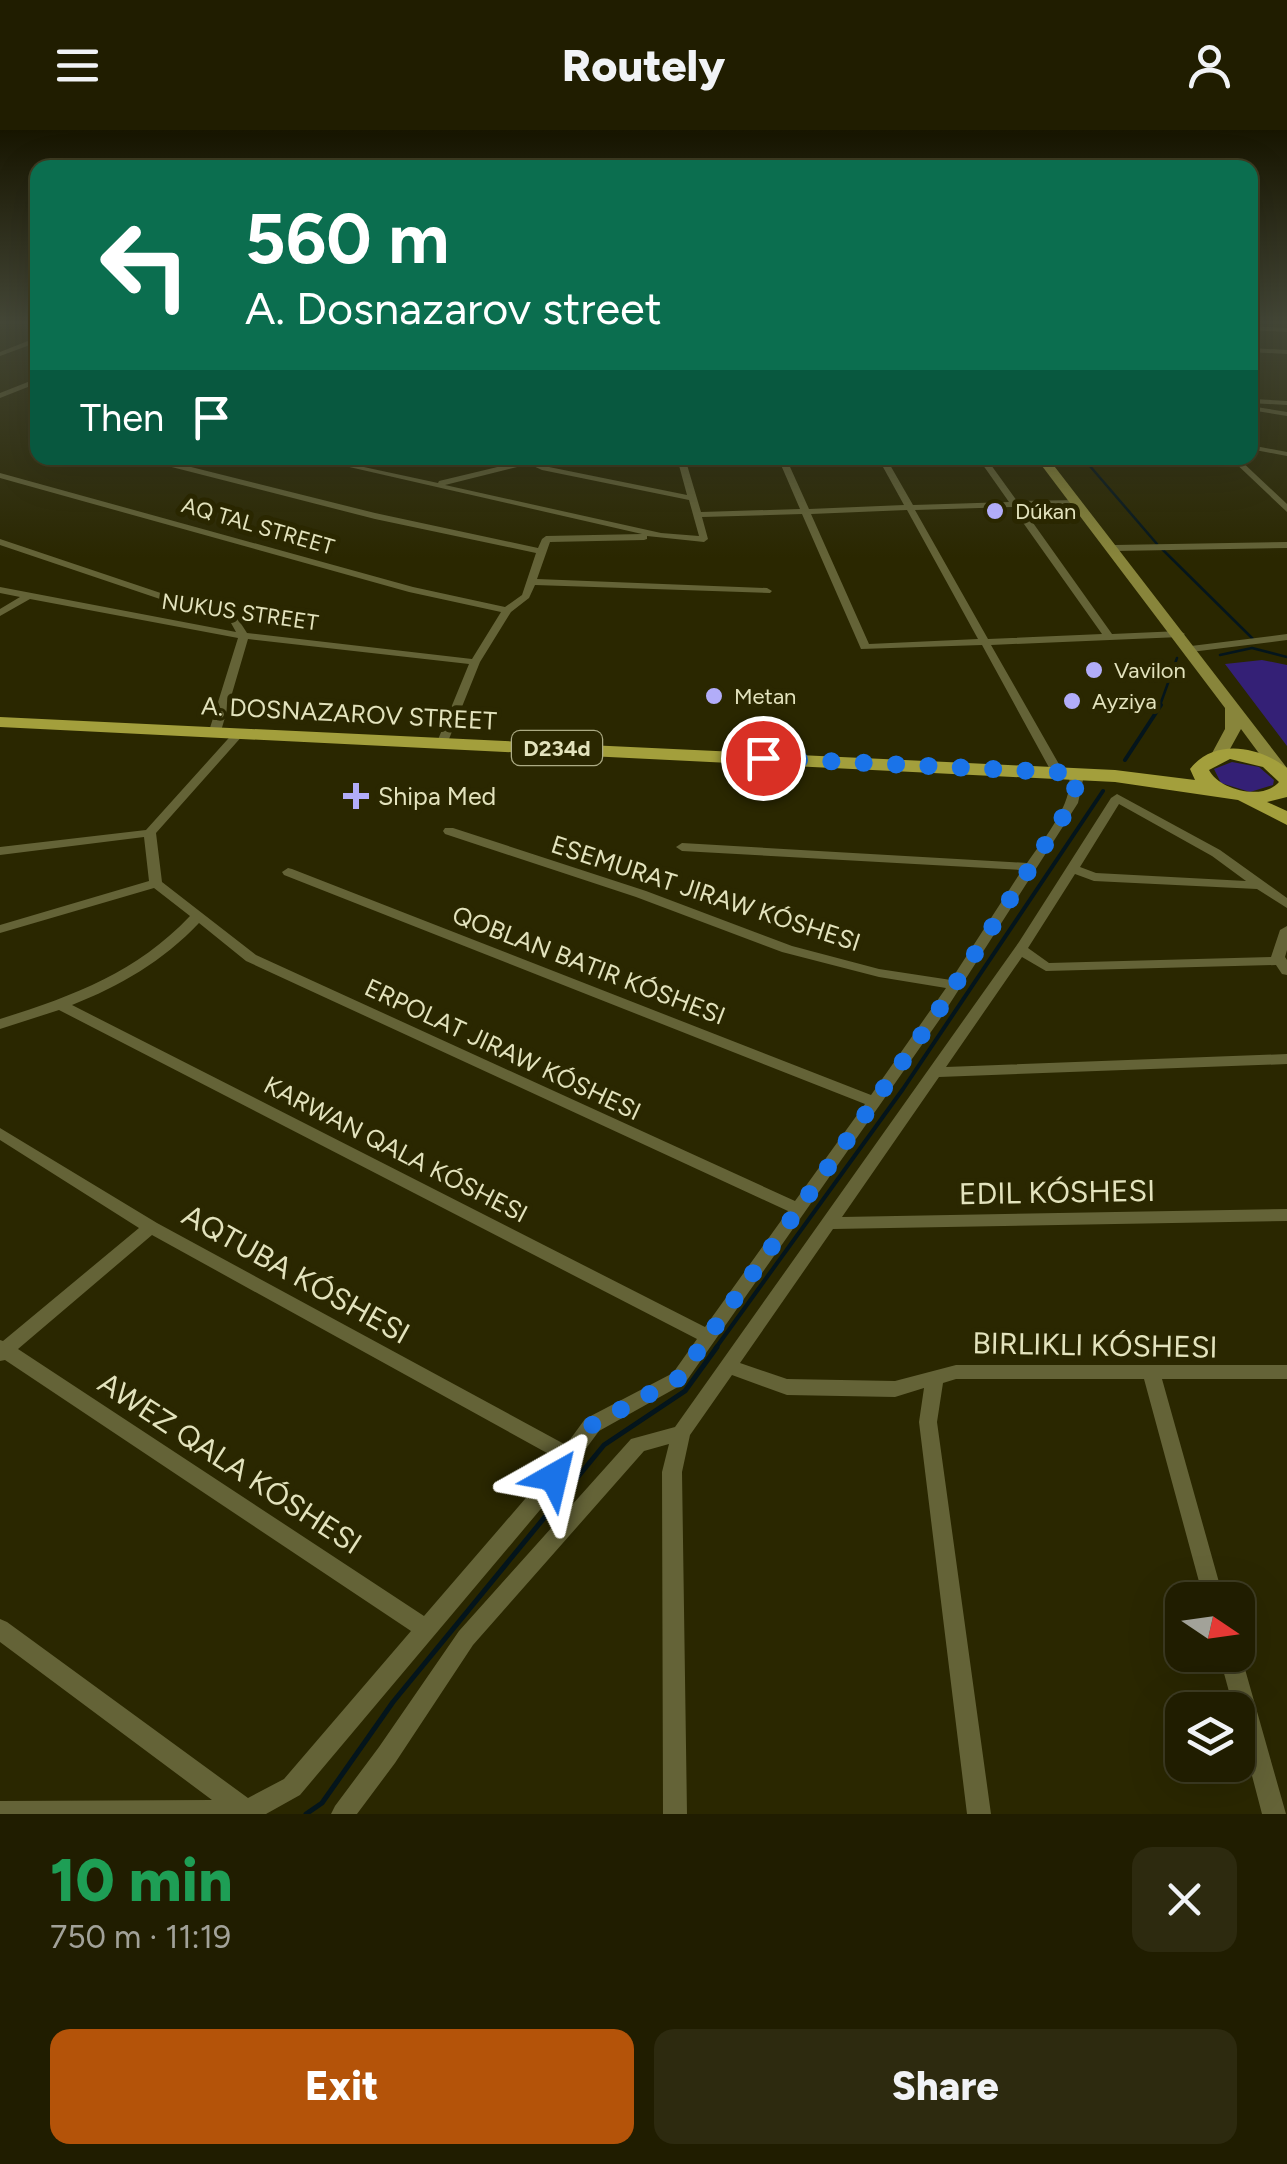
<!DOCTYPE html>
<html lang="en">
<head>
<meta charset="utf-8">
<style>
	body { margin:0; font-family:Figtree,sans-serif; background:#2d2a0f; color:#f1f3f6; height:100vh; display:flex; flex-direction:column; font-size:38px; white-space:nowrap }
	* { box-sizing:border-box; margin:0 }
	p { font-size:32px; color:#a2a299 }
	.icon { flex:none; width:55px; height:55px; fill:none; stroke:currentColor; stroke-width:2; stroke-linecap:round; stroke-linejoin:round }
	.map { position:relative; height:1684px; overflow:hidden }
	.sheet { display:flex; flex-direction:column; background:#201d00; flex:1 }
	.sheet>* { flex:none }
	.top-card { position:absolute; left:30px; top:30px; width:1228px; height:305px; border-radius:20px; box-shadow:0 10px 40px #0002,0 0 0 2px #3d3b22; background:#0b6e4f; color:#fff; overflow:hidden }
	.needle { width:65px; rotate:103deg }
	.fabs { position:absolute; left:1165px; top:1452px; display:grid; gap:20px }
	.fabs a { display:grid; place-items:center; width:90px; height:90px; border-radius:20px; background:#201d00; box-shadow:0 10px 40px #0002,0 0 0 2px #3d3b22; font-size:50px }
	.pin { position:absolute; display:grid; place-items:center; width:85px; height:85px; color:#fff; margin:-42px; border:5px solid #fff; border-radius:50%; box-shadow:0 2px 10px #0007 }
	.me { position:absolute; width:110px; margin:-55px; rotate:37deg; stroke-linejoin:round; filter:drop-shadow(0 0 8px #0008) }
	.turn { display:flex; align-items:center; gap:35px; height:210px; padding:0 50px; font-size:45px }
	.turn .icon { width:130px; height:130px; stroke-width:2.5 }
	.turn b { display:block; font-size:70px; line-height:85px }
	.then { display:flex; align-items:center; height:95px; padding:0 50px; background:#0003; gap:20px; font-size:38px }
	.round { display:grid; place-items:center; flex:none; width:105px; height:105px; border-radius:20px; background:#2d2a0f }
	.headline { display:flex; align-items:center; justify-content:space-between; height:170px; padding:0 50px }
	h1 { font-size:60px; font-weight:800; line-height:75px; color:#1e9e55 }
	.action { display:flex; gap:20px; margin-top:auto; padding:20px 50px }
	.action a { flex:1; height:115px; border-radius:20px; background:#b45309; color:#fff; font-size:40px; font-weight:800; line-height:115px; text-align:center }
	.action a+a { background:#2d2a0f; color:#f1f3f6 }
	header { display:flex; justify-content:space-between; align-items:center; height:130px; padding:0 50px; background:#201d00; font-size:45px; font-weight:800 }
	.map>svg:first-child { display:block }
</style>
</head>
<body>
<header><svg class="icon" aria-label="menu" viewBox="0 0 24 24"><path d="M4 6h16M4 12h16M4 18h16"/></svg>Routely<svg class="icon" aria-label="person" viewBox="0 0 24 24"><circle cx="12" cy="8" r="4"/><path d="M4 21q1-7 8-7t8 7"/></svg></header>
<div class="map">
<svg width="1287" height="1684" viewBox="0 0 1287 1684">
	<rect width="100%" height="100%" fill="#2a2700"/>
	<path fill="#342076" d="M1262,530L1287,535V616L1225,534Z
		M1232,632L1259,637L1274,650L1273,655L1250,662L1221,653L1214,639Z"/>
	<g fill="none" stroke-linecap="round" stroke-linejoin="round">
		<path stroke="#04151c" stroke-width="2.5" d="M1083,328L1157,414
			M1162,419L1253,509
			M1220,525L1252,518L1287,527
			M1159,578L1177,528"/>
		<path stroke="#04151c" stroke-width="4" d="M1125,630L1161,575
			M715,1219L903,959L1103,661"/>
		<path stroke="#04151c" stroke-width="5" d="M306,1684L322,1673L393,1572L604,1315L685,1261L717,1217"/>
		<path fill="#646337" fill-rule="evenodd" d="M1250,196L1287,198V202L1250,200Z
			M38,207V212L0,226V222Z
			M1250,218L1287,220V224L1250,222Z
			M38,248V253L0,268V263Z
			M1253,269L1287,271V275L1250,273V270Z
			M1250,276L1287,282V286L1250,280Z
			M1250,315L1287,322V326L1250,319Z
			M155,328L375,383L538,418L542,409L546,406L642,404L310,328H322L438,353L439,351L523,331L520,328H547L537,332L544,336L687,365L677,328H685L701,382L800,379L778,328H786L809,379L904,375L878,328H886L913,375L1009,372L978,328H986L1017,371L1080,370L1081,372L1077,375L1021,376L1112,504L1180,501L1185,504L1180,507L991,515L1064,643L1058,646L1052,643L982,515L861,519L802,384L702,387L708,409L704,412L647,406V409L644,410L550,412L537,449L767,458L772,461L770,463L535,455L529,468L511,482L480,532L447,614H439L437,612L469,534L248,509L221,601L215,604L209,601L238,508L30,469L0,486V479L20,467L0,463V457L236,502L231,493L0,415V409L238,489L247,503L472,529L501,482L409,462L0,348V343L413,457L505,477L522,465L536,423L375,389L152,332V328ZM529,334L542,340L689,370L699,406L661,403L445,355ZM1012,377L1102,504L988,509L915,380ZM907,380L978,509L869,514L811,384Z
			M1230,328H1238L1287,374V382Z
			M1287,412V418L1114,421L1109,418L1114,415Z
			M1287,504V510L1191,522L1186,519L1191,516Z
			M240,599L246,602L244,604L156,703L162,752L256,825L795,1071L865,974L284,745L282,742L288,738L292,739L871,965L946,858L879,847L782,822L636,767L445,704L443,701L445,698H453L646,761L792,816L879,839L951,850L1022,740L682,721L676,717L682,713L1027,733C1042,711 1077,670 1068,643L1070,641H1078L1083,650L1078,673L940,889L685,1253L599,1301L545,1374L300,1665L266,1684H0V1671L212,1670L0,1512V1489L7,1492L248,1668L284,1649L411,1501L5,1230L0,1231V1210L3,1211L139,1098L0,1010V998L157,1093L566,1315L585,1289L673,1243L697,1209L59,880L0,899V889C73,866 136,843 190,786L154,758L0,803V795L149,751L144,707L0,725V717L146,700L236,600ZM199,793L246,831L788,1081L705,1197L72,875C120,856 163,831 199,793ZM152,1105L556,1328L531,1362L424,1486L18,1219Z
			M1117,664L1220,720L1287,768V778L1257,759L1094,751L1075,744L1028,818L1049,833L1271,827L1280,800L1287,796V820L1285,827L1287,830V845L1282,844L1276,835L1046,841L1022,827L946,937L1287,924V934L939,947L842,1087L1287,1079V1091L833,1099L740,1233L787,1249L895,1251L956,1235H1287V1249H1162L1224,1470H1204L1144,1249H956L943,1253L937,1292L991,1684H967L919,1292L924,1258L895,1267L787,1265L732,1245L690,1305L682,1342L687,1684H663L662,1342L669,1314L644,1321L473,1515L395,1633L357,1684H331L335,1676L379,1617L459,1501L631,1309L675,1297L1019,812L1111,668ZM1119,674L1212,726L1246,751L1096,743L1080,737Z
			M1238,1518L1241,1525L1286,1684H1262L1238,1592V1580H1234L1219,1525H1238Z"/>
		<path fill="#88853b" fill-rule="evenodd" d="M1036,328H1048L1287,638V645H1275L1241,599L1225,628H1213L1211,625L1225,599V578Z"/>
		<path fill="#a39f3c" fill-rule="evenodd" d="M0,587L1115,640L1195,650L1190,639C1214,608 1258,616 1287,638V667L1267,672L1287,681V695L1238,670L1115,652L0,597ZM1230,629L1263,637L1279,652C1263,671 1219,660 1209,640Z"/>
	</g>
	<linearGradient id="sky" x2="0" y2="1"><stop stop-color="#171500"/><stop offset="0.45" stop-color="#444737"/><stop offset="1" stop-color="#444737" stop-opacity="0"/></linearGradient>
	<rect width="1287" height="428" fill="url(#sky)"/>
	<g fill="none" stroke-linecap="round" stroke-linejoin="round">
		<path stroke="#1a73e8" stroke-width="18" stroke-dasharray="0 32.4" d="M554,1347L592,1295L679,1248L935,886L1072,673L1077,650L1074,643L763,628"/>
	</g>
	<g fill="#b2adf9" stroke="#2a2700" stroke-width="4">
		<circle cx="995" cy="381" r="10"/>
		<circle cx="1094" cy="540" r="10"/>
		<circle cx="714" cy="566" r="10"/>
		<circle cx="1072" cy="571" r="10"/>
		<path d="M351 651h10v10h10v10h-10v10h-10v-10h-10v-10h10z"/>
	</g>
	<g text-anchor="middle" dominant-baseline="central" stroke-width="10" stroke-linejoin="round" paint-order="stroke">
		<g font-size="22" fill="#e3e3bd" stroke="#2a2700" text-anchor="start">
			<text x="1015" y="381">Dúkan</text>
			<text x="1114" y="540">Vavilon</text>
			<text x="734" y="566">Metan</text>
			<text x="1092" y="571">Ayziya</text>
		</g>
		<g font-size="22" fill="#e3e3bd" stroke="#2a2700">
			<text transform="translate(258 396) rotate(16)">AQ TAL STREET</text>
			<text transform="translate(240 482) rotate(8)">NUKUS STREET</text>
		</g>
		<rect fill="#2a2700" stroke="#acab84" stroke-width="2.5" x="512" y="601" width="90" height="34" rx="8"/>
		<g font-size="22" font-weight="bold" fill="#e3e3bd">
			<text x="557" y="618">D234d</text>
		</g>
		<g font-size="25" fill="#e3e3bd" stroke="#2a2700">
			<text transform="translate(349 583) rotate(3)">A. DOSNAZAROV STREET</text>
			<text transform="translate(706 763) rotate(18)">ESEMURAT JIRAW KÓSHESI</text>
			<text transform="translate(589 835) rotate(21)">QOBLAN BATIR KÓSHESI</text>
			<text transform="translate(503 919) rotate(25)">ERPOLAT JIRAW KÓSHESI</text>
			<text transform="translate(396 1019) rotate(27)">KARWAN QALA KÓSHESI</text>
		</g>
		<g font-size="25" fill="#e3e3bd" stroke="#2a2700" text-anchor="start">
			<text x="378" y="666">Shipa Med</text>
		</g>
		<g font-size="30" fill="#e3e3bd" stroke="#2a2700">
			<text transform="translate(1057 1062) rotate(-1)">EDIL KÓSHESI</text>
			<text transform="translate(296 1144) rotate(29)">AQTUBA KÓSHESI</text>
			<text transform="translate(1095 1215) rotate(1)">BIRLIKLI KÓSHESI</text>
			<text transform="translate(230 1333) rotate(33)">AWEZ QALA KÓSHESI</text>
		</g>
	</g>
</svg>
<div class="fabs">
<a><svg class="needle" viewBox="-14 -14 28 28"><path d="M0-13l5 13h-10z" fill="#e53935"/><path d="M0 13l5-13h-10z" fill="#a2a299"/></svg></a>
<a><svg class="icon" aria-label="layers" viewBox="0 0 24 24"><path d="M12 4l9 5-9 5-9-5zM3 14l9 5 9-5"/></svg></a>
</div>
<div class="pin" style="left:763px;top:628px;background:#d93025"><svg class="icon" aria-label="arrive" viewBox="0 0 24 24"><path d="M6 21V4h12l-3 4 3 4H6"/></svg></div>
<svg class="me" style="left:554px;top:1347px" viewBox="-20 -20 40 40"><path d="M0-17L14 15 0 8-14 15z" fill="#1a73e8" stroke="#fff" stroke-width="4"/></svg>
<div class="top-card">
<div class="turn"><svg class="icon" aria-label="left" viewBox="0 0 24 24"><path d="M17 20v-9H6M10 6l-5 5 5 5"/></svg><div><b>560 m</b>A. Dosnazarov street</div></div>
<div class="then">Then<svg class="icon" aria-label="arrive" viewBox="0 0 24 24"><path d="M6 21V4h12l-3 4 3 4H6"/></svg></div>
</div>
</div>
<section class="sheet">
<div class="headline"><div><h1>10 min</h1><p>750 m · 11:19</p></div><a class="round"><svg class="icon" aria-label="close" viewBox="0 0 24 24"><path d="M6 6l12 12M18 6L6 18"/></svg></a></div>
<div class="action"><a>Exit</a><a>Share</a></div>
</section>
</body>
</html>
